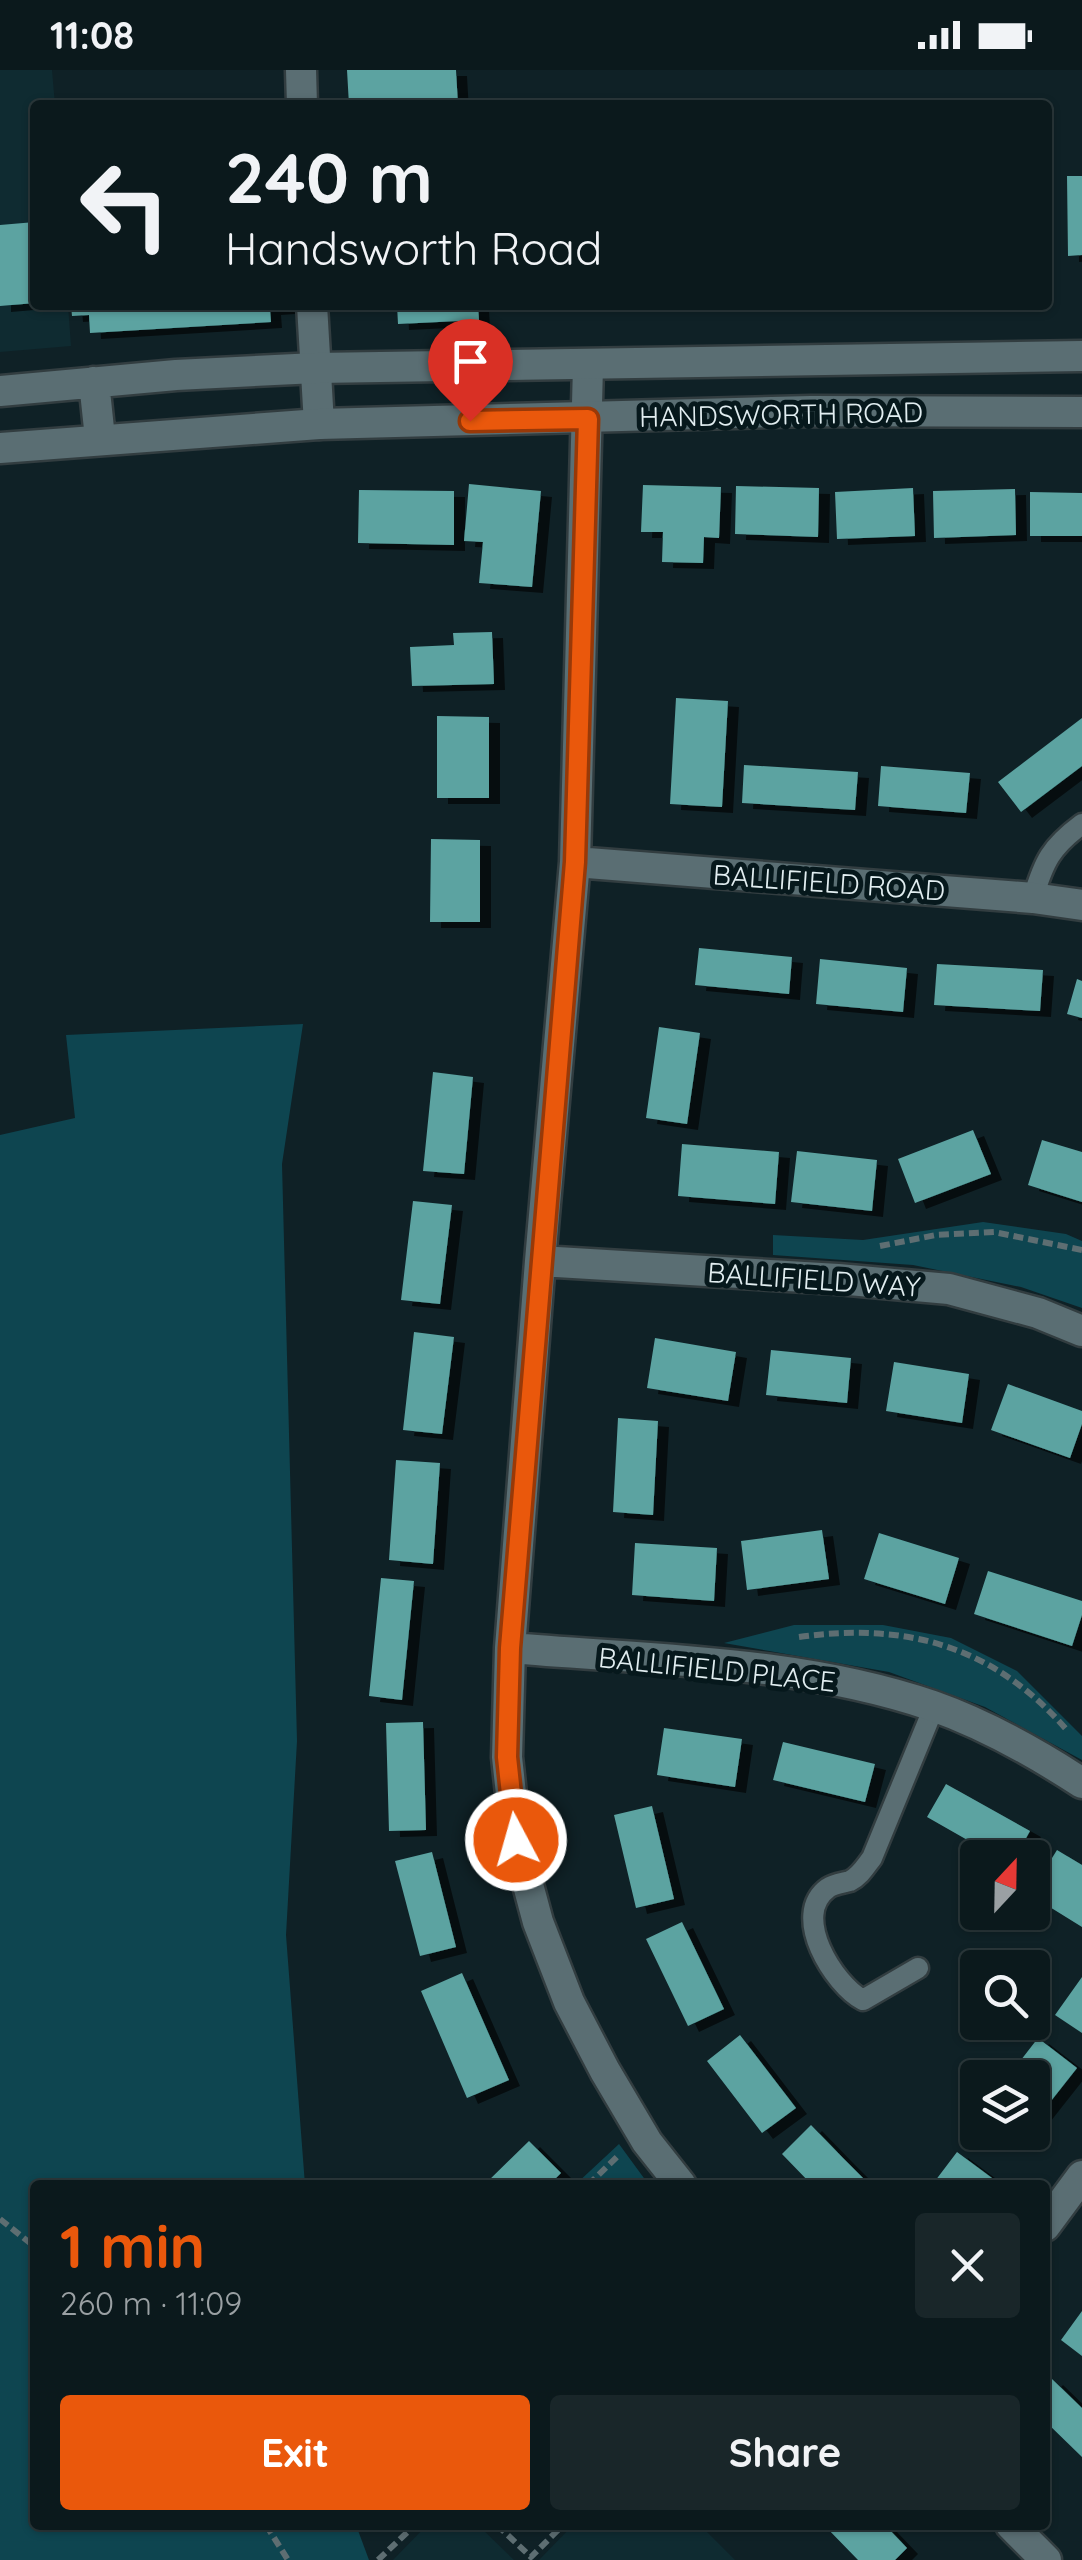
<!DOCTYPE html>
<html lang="en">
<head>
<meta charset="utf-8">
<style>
	body { margin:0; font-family:Quicksand,sans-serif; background:#192629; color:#f1f3f6; height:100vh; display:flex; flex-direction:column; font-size:38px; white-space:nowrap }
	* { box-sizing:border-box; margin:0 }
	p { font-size:32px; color:#9aa0a3 }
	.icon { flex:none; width:55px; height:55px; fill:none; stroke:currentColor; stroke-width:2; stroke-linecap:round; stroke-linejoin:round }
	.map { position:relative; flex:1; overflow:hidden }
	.drawer { position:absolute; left:30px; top:2110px; width:1020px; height:350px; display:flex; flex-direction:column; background:#0b191c; border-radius:10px; box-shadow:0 2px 8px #0004,0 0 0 2px #2b383b }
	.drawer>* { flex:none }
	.hud { position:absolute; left:30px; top:30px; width:1022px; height:210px; border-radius:10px; box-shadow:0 2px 8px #0004,0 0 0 2px #2b383b; background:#0b191c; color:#f1f3f6; overflow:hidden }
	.needle { width:65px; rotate:22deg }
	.fabs { position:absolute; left:960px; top:1770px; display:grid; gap:20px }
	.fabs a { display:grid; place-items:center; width:90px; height:90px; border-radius:10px; background:#0b191c; box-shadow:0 2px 8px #0004,0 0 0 2px #2b383b; font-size:50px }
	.pin { position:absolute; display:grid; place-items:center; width:85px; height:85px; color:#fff; margin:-102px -42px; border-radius:50% 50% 50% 0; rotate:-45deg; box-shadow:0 0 10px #0007 }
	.pin .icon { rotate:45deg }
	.me { position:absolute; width:110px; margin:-55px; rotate:354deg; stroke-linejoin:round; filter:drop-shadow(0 0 8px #0008) }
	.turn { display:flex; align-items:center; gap:35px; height:210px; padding:0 30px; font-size:45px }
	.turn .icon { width:130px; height:130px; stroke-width:2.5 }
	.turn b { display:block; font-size:70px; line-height:85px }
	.round { display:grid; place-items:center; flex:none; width:105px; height:105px; border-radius:10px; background:#192629 }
	.overview { display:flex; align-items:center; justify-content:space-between; height:170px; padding:0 30px }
	h1 { font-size:60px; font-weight:700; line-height:75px; color:#ea580c }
	.button { display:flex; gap:20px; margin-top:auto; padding:20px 30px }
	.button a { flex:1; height:115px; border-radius:10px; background:#ea580c; color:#fff; font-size:40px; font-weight:700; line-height:115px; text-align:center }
	.button a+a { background:#192629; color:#f1f3f6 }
	.status { display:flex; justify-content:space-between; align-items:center; height:70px; padding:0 50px; background:#0b191c; direction:ltr }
	.status svg { height:28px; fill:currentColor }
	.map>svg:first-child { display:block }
</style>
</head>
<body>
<div class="status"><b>11:08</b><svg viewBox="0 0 49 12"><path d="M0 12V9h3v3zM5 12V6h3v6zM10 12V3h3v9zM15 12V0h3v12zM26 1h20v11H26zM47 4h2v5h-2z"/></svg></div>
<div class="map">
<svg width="1082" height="2490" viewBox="0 0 1082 2490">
	<defs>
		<filter id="shadow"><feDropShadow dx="11" dy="6" stdDeviation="0" flood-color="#0009"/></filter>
	</defs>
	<rect width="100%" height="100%" fill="#0f2126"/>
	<path fill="#0f2b31" d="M0,0H52L55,35H35V235H68L71,276L0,282Z
		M427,2455H478L514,2490H393Z
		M573,2455H700L735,2490H539Z"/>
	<path fill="#0e4550" d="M303,954L282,1094L297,1671L286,1865L305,2115H35V2455H356L369,2490H0V1065L75,1048L66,965Z
		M983,1152L1066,1164L1082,1171V1238L1021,1217L913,1195L773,1185V1165L863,1170Z
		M794,1555H883L951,1568L1017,1601L1082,1666V1690L985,1637L889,1602L724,1573Z
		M619,2074L649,2115H575Z"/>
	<path fill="#5ba3a1" filter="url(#shadow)" d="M347,0H456L458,35H349Z
		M1067,106H1082V185L1068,186Z
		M35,152V233L0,236V155Z
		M71,235H284V238L270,239L271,252L90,263L89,245L72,246Z
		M397,235H478L479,250L398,254Z
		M469,414L541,421L532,517L479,513L483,472L464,471Z
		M643,415L721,417L719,468L704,467L703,493L662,492L663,462H641Z
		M736,416L819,418L818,467L735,464Z
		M913,418L915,466L837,469L835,422Z
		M1015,419L1016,465L934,468L933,421Z
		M359,420L454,421V475L358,473Z
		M1030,422L1082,423V466H1030Z
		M492,562L494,614L412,616L410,577L454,575L453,563Z
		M676,628L728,631L722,737L670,734Z
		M437,646L489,647V728H437Z
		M1082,648V696L1021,742L998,712Z
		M744,695L858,702L855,740L742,733Z
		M881,696L970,703L966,743L878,736Z
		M431,769L480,770V852H430Z
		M699,878L792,887L789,924L695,915Z
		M820,889L907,898L903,942L816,934Z
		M937,894L1043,900L1040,941L934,935Z
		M1077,909L1082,911V948L1067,944Z
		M659,957L700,963L687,1054L646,1048Z
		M433,1002L473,1007L464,1104L423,1101Z
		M973,1060L991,1104L915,1133L898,1089Z
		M1042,1070L1082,1082V1132L1028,1115Z
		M682,1074L779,1082L775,1134L678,1126Z
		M797,1081L877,1090L872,1141L791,1132Z
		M413,1131L452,1135L440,1234L401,1230Z
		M414,1262L454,1267L442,1364L403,1360Z
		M655,1268L736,1282L728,1331L647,1318Z
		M771,1280L851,1288L847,1333L766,1325Z
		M894,1292L969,1304L962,1353L886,1341Z
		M1008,1314L1082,1341V1354L1070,1388L991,1360Z
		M618,1348L658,1351L653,1445L613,1442Z
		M396,1390L440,1393L433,1494L389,1490Z
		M822,1460L829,1509L747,1520L741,1471Z
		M879,1463L959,1488L945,1534L864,1509Z
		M635,1473L717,1478L714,1531L632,1525Z
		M988,1501L1082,1531V1545L1072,1576L974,1544Z
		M381,1508L414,1511L402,1630L369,1626Z
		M423,1652L426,1760L389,1761L386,1653Z
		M664,1658L742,1669L735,1717L657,1705Z
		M783,1672L875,1694L865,1732L773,1710Z
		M946,1714L1030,1761L1015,1788H999L927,1747Z
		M652,1736L674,1829L636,1838L614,1745Z
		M1057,1780L1082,1795V1857L1032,1826V1820Z
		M432,1782L456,1877L420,1886L395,1791Z
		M682,1852L724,1939L688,1956L646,1869Z
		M462,1903L509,2010L467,2028L421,1921Z
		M1082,1907V1963L1055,1945Z
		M740,1965L796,2038L762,2063L707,1991Z
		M1038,1968L1077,1998L1032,2055V2008H1007Z
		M811,2055L843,2088L870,2115H812L782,2084Z
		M999,2062H1027L1016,2076Z
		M529,2071L561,2103L549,2115H484Z
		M957,2082L992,2108L986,2115H932Z
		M1082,2241V2286L1061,2270Z
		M1052,2309L1082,2338V2387L1045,2351V2316Z
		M824,2455H885L907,2478L895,2490H858Z"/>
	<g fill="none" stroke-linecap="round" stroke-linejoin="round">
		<defs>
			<path id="lane" d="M1033,828C1044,791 1051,777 1082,754
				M918,1898L863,1930C834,1915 790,1845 828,1818C834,1814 843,1813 850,1811C860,1806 865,1797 872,1788L934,1637"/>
			<path id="street" d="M301,0L302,35
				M312,235L319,354
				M588,296L575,792L540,1191L510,1578L507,1687L516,1770L538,1852L569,1932L605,2001L647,2072L681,2115
				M575,792L1033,828L1082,835
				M540,1191L838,1209L949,1219L1038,1243L1082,1261
				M510,1578C651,1590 798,1590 933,1636C984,1654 1036,1683 1082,1713
				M1045,2156L1082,2106
				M1011,2455L1046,2490"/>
			<path id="secondary" d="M94,312L100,368
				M0,321L176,305L316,298L1082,286
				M0,378L319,354L811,341L1082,342"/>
		</defs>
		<use href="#lane" stroke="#323d40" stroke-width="25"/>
		<use href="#street" stroke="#323d40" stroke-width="35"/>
		<use href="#secondary" stroke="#323d40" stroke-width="35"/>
		<path stroke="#5e6e72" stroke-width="6" stroke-dasharray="10 5" stroke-linecap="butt" d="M880,1176L936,1165L994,1162L1082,1180
			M799,1567C907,1552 993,1576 1066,1659
			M588,2115L619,2085
			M0,2149L35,2177
			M266,2455L288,2490
			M497,2455L531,2487L563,2455
			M378,2490L415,2455"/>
		<use href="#lane" stroke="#5a6e73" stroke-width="20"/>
		<use href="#street" stroke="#5a6e73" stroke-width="30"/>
		<use href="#secondary" stroke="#5a6e73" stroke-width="30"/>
	</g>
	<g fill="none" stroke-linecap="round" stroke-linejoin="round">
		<defs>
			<path id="route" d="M470,351L588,349L575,792L510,1578L507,1687L516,1770"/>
		</defs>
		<use href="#route" stroke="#983908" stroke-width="25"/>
		<use href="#route" stroke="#ea580c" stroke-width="18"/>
	</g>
	<g text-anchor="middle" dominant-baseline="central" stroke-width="10" stroke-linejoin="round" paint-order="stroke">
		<g font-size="28" fill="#e1edf0" stroke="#06181c">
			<text transform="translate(781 344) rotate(-1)">HANDSWORTH ROAD</text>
			<text transform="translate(829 812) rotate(4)">BALLIFIELD ROAD</text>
			<text transform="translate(814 1209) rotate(4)">BALLIFIELD WAY</text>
			<text transform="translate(717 1599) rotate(6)">BALLIFIELD PLACE</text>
		</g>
	</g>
</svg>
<div class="fabs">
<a><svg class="needle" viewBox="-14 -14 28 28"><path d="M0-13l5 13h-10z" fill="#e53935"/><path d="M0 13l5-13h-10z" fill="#9aa0a3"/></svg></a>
<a><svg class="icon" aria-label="search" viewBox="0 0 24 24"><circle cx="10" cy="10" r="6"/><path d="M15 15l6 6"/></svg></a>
<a><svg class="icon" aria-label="layers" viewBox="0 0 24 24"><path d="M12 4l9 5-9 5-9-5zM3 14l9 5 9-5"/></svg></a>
</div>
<div class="pin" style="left:470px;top:351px;background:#d93025"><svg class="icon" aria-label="arrive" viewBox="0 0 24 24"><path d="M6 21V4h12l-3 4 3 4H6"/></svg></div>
<svg class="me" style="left:516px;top:1770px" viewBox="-20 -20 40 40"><circle r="17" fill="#ea580c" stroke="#fff" stroke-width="3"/><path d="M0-11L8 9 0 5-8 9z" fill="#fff"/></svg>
<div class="hud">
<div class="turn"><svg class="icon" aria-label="left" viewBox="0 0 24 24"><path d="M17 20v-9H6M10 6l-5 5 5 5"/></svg><div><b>240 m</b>Handsworth Road</div></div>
</div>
<section class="drawer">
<div class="overview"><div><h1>1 min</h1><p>260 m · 11:09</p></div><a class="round"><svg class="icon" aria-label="close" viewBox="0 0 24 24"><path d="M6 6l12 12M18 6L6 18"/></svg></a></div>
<div class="button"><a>Exit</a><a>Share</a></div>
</section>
</div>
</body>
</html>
